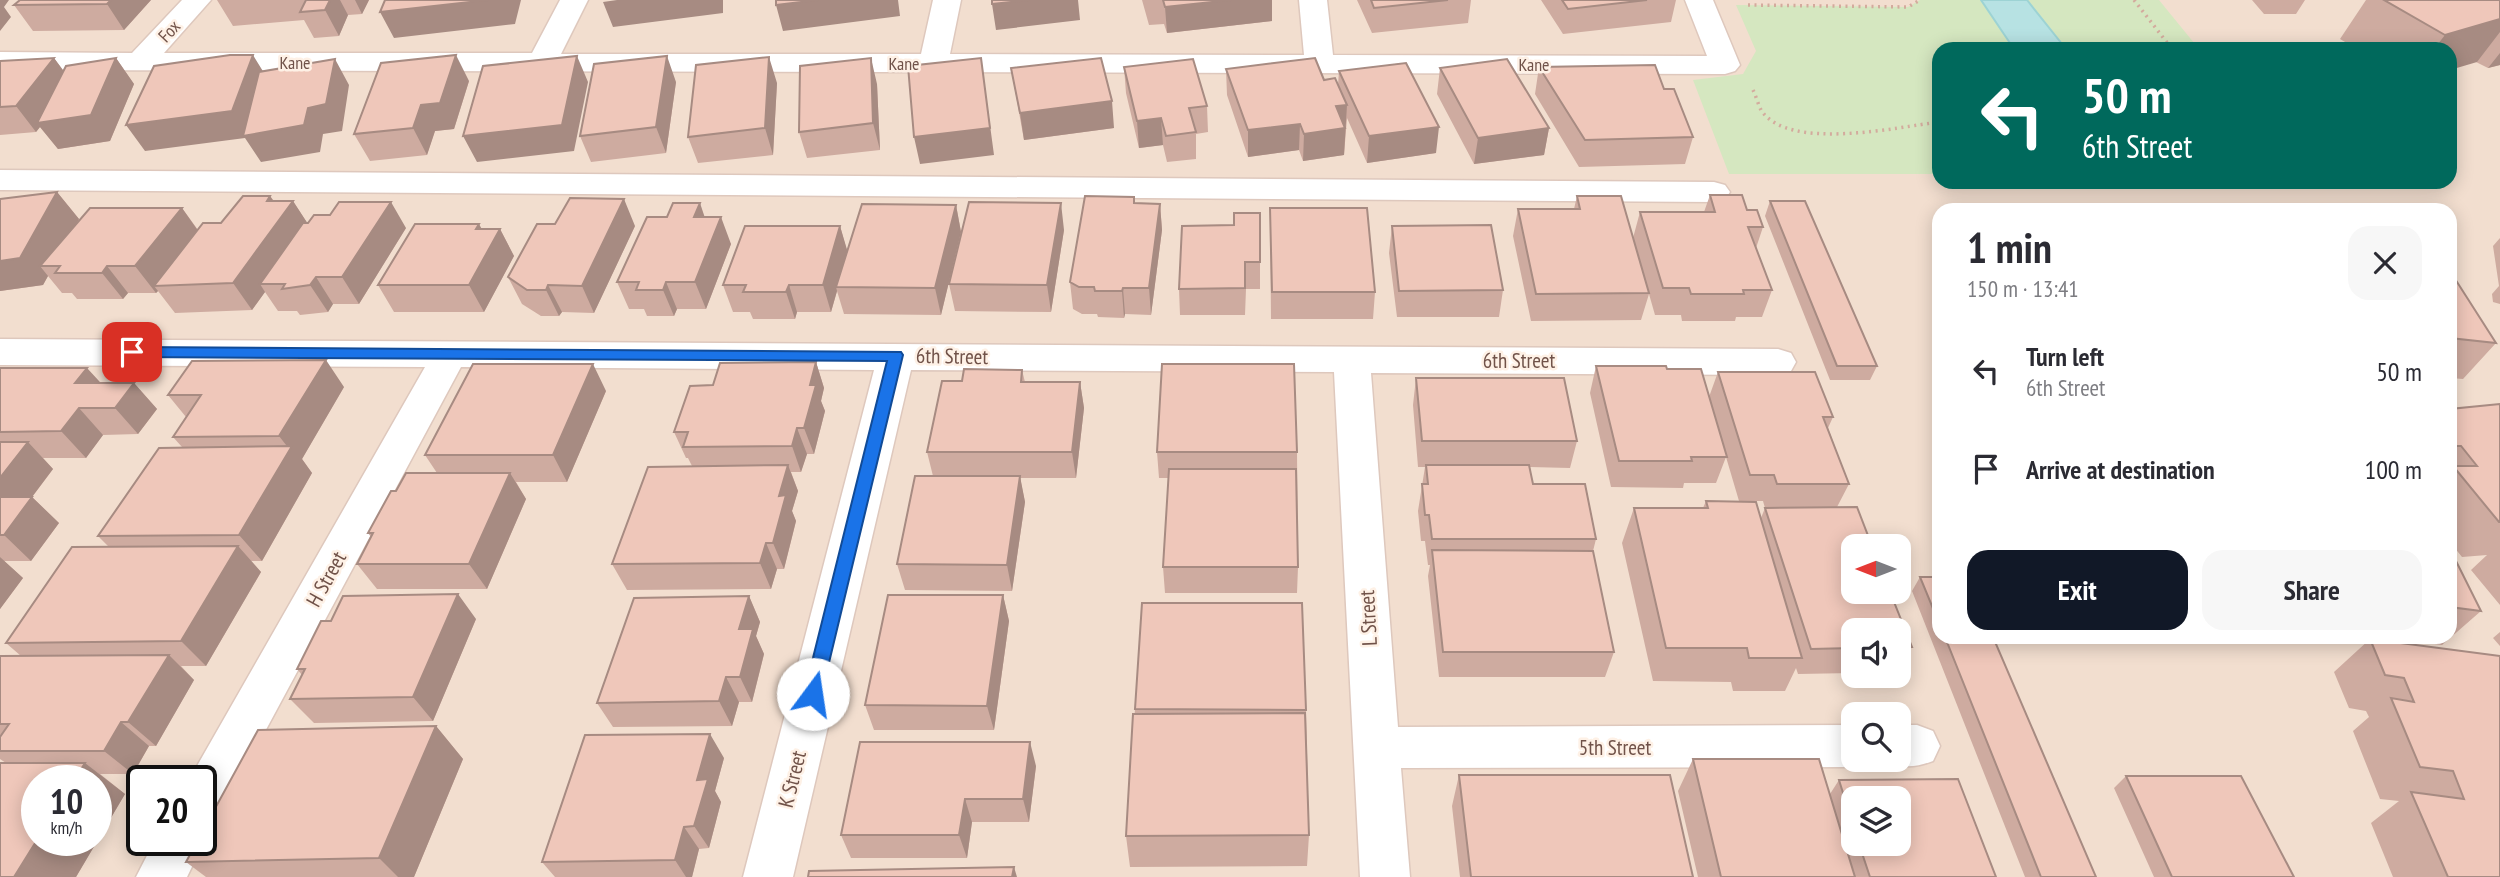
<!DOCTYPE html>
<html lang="en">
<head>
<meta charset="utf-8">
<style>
	body { margin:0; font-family:"PT Sans Narrow",sans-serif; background:#f7f7f7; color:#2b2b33; height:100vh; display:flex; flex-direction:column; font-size:26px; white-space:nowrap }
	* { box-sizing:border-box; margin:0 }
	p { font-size:23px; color:#7c7c81 }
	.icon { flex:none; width:38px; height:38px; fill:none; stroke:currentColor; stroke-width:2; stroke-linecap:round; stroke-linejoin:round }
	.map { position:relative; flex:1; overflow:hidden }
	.details { position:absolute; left:1932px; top:203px; width:525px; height:441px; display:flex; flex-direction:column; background:#fff; border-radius:21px; box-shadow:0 4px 18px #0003 }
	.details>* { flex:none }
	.hud { position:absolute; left:1932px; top:42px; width:525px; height:147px; border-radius:21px; box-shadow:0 4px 18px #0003; background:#00695c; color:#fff; overflow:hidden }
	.needle { width:46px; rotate:270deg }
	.fabs { position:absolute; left:1841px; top:534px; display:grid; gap:14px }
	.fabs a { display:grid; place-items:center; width:70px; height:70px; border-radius:14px; background:#fff; box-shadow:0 4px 18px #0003; font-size:35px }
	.speed { position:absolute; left:21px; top:765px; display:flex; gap:14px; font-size:35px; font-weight:700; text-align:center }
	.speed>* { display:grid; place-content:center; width:91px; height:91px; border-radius:50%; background:#fff; box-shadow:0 4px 18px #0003; line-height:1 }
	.speed small { font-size:18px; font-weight:400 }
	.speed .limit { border:4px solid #111; border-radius:10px; background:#fff; color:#111 }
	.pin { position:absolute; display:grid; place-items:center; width:60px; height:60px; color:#fff; margin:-30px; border-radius:14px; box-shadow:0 4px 10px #0006 }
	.me { position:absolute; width:77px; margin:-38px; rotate:14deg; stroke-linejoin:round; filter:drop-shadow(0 0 5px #0008) }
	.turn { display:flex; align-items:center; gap:24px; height:147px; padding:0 35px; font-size:32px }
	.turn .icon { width:91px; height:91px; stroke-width:2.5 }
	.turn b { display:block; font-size:49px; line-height:60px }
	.round { display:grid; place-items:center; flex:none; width:74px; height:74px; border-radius:21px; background:#f7f7f7 }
	.summary { display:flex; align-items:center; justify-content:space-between; height:119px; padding:0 35px }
	h1 { font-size:42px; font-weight:700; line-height:52px }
	.button { display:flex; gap:14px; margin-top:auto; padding:14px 35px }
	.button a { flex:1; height:80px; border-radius:21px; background:#111827; color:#fff; font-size:28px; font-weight:700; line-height:80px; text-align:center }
	.button a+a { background:#f7f7f7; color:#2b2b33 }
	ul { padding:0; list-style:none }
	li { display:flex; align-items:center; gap:21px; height:98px; padding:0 35px }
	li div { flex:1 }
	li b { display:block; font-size:26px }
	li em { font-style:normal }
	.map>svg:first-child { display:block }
</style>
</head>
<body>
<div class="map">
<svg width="2500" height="877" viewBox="0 0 2500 877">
	<rect width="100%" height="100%" fill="#fbede0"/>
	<path fill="#f2decf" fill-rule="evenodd" d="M0,0H2500V877H0ZM1939,49H2450V182H1939ZM1939,210H2450V637H1939ZM1853,546H1899V592H1853ZM1853,630H1899V676H1853ZM1853,714H1899V760H1853ZM37,780H96V840H37ZM142,780H201V840H142ZM1853,798H1899V844H1853Z"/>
	<path fill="#d5e7c0" d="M1920,0H2159L2199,49H1939V174H1729L1693,80L1743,74L1756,51L1736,5L1908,7Z"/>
	<path fill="#b7e2e3" stroke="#9dd3d4" stroke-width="2" d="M1981,0H2027L2066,49H2014Z"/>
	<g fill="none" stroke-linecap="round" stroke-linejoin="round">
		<defs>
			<path id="minor" d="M182,0H211L164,53H532L560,0H588L561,54H921L933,0H961L950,54L1304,55L1299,0H1327L1333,55L1707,56L1685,0H1713L1740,65L1735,71L1725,74L0,70V52L132,53Z
				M0,170L1714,182L1725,185L1730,192L1725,199L1714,202L0,190Z
				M0,339L1778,349L1791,353L1796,362L1791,371L1778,375L1371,373L1398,727L1853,725V760H1870L1853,767L1401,768L1410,877H1360L1334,372L911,370L793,877H743L874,370L461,367L218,819L201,826V780H189L425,367L0,365Z
				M1899,725H1917L1933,731L1940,746L1933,761C1914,768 1902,768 1883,761L1899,760Z
				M201,831L205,840L187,877H136L155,840H201Z"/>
		</defs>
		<use href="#minor" stroke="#dec8bd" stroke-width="3"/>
		<path stroke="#d3ab9d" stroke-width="3.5" stroke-dasharray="2 4.5" stroke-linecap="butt" d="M2134,0L2172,49
			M1748,5L1908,7L1920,0
			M1753,90C1756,96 1758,104 1761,110C1788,152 1898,127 1939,122"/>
		<use href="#minor" fill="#fff" fill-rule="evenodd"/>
	</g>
	<path fill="#ceaba0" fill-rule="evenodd" d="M20,0H151L124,30L33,31L14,5Z
		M217,0H369L362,14L348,15L339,36L314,38L304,20L233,26Z
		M1142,0H1272V21L1167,33L1164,24L1149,25Z
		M1357,0H1471L1468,23L1372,33Z
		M1541,0H1676L1671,22L1563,34Z
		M2252,0H2305L2296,14H2264Z
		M2366,0H2500V65L2488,68L2450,49H2357L2340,39Z
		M54,58L63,70L116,58L134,84L110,141L58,149L40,127L36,132L0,135V61Z
		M1124,67L1207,106L1208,132L1196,134V159L1167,162L1163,145L1139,148L1126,93Z
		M1539,67L1664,89L1693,137L1685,164L1579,167L1535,94Z
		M1011,68L1114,128L1024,140Z
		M1440,68L1549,128L1544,155L1474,164L1437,94Z
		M1226,69L1324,80L1338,85L1339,71L1436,153L1367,163L1347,118L1344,155L1303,161L1299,150L1248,157L1227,95Z
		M469,81L454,129L435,131L427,155L370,161L354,134Z
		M676,82L666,153L591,162L580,136Z
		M777,83L773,155L698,163L688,137Z
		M877,84L880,150L807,158L799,132Z
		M57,192L79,219L74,227L182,208L198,230L221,223L270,196L274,201H293L307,223L406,228L359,304H333L328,312L300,315L297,311H278L265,292L252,310L175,313L158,291L156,293H128L123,299H77L72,293H62L48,276L43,285L0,291Z
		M1710,195L1747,210L1763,227L1756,248L1772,290L1762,317H1736L1735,321H1682L1681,315H1655L1649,294L1641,320L1531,321L1513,236L1518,209H1574L1577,196L1633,238L1640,212H1704Z
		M1770,201L1877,366L1870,380H1830L1765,216Z
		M1135,203L1160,204L1162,230L1151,315L1125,314L1124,318L1098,317L1097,314H1082L1073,309L1070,282Z
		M956,205L961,232L941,315L844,314L837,291L831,312H797L795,319H753L750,312H733L723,285L840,226L847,251Z
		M1270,208L1375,292L1373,319H1271Z
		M1260,213V289H1246L1245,315H1180L1179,289L1234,225Z
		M705,217L731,244L706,309H677L674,316H647L644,309H629L617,282Z
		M635,226L594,313L562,312L559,316H541L522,304L508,277Z
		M1392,226L1503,290L1499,317H1397L1389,253Z
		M482,229H500L514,256L484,312H394L378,285Z
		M1064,230L1051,312L955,311L949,284Z
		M2500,238V304L2493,302L2492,294L2499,286L2493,246Z
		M2450,271L2496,343L2463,379L2450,378Z
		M816,362L824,388L821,401L825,411L814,454H807L801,472H791L798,491L792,511L796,521L784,569H777L771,589L627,590L612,564L692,466L688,458H686L674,432L713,385Z
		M1596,366L1667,369L1709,397L1718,372L1833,417L1828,428L1849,484L1837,507L1912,647L1899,668V630H1853V673L1798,674L1796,668L1785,691H1733L1731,682L1653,681L1622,543L1634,508H1703L1706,501L1761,518L1765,508L1763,501H1739L1726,457L1716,483H1684L1683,488L1611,487L1590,393Z
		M0,368L100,383H134L157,409L138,434L103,435L86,458H43L53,469L32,497L59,523L31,561H4L23,578L0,609Z
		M1022,370L1025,382H1080L1084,408L1076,478H1020L1025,502L1012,591L905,590L897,564L933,476L927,452L962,381Z
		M1416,378L1577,441L1570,468L1530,467L1533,484L1596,539L1593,551L1614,652L1605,677H1439L1428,576L1430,565H1428L1425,541H1421L1418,511L1425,467H1418L1413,405Z
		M344,387L302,459L312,473L262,561H251L261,572L206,666H181L194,680L156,746H149L133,774H100L125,794L76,877H0L6,763L0,759V656H21L6,643L109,547L98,536L182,447L173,437L186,417L168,395Z
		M606,391L567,482H516L526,499L487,589H377L357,564L371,537L368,533L396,491L437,473L425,455Z
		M2500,404V605L2471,570L2487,555L2462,557L2450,542V409Z
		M1157,452H1297L1298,567L1297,593H1165L1163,567L1169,478H1159Z
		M2450,549L2481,611L2442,645L2381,637H2450Z
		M1920,577H1939V637H1993L2096,877H2025L1912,591Z
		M1003,595L1009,621L994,730H874L865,705Z
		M749,596L760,622L756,636L764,654L752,702H739L732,726L613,727L597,703Z
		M476,619L433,721L314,723L290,699L302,675L297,669Z
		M2500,632V646L2493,638Z
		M2370,639L2500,656V877H2393L2371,823L2399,801L2380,799L2353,731L2369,717L2366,711L2349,708L2334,672Z
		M1135,709L1306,710L1309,835L1307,866L1130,867L1126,836Z
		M436,726L463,759L414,877H206L186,862Z
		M724,758L715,791L721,802L709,848L699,849L692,877H555L542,862Z
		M1693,759L1830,794L1839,780L1996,877H1698L1678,791ZM1853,798L1899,844H1853Z
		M1036,766L1029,822H972L967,858H851L841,835Z
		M1459,775L1693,877H1460L1452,806Z
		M2126,776L2294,877H2154L2114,788Z"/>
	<path fill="#a78b82" d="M0,0H9L4,7L11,17L0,31Z
		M111,0H151L124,30L107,4Z
		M330,0H340L348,15L339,36L325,10Z
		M355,0H369L362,14Z
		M488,0H521L515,24L394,38L380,12Z
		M617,0H723V13L613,27L603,2Z
		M818,0H898L900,16L783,31L776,5Z
		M1029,0H1078L1080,20L996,30L992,4Z
		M1231,0H1272V21L1167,33L1165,7Z
		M2500,19V32L2477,62L2450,70V49H2434L2445,35Z
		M2500,53V65L2488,68Z
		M253,55L269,81L308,108L335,59L349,85L342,131L323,134L320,152L261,162L245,138L145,151L126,125Z
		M456,55L469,81L454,129L435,131L427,155L413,128L421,105Z
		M577,56L588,82L574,151L477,162L463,136Z
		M667,56L676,82L666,153L656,127Z
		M769,57L777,83L773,155L765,128Z
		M54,58L73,84L116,58L134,84L110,141L58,149L40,127L36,132L16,106Z
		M871,58L877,84L880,150L873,123Z
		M981,58L994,155L920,164L914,137Z
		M1112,101L1114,128L1024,140L1020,113Z
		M1347,105L1344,155L1303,161L1304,134L1336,106Z
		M1161,118L1163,145L1139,148L1137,121Z
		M1300,124L1299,150L1248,157V130Z
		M1439,127L1436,153L1367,163L1369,136Z
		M1549,128L1544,155L1474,164L1478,138Z
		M57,192L79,219L53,266H40L48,276L43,285L0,291V261Z
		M270,196L283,215L293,201L310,227L260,284L265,292L252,310L233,283L267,201Z
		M624,199L635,226L594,313L582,286Z
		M391,202L406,228L359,304L342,277Z
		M700,203L709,230L694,217Z
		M1061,203L1064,230L1051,312L1047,285Z
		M1160,204L1162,230L1151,315L1149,288Z
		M956,205L961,232L941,315L935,288Z
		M182,208L201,235L154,286L158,291L156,293L135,266Z
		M721,217L731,244L706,309L695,282Z
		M479,224L491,246L500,229L514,256L484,312L469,285L476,229Z
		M840,226L848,253L836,287L837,291L831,312L823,285Z
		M107,266L128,293L123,299L102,273Z
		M316,277L333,304L328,312L310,285Z
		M666,282L677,309L674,316L663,290Z
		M548,285L562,312L559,316L546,290Z
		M789,285L797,312L795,319L786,292Z
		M1123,288L1125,314L1124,318L1122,291Z
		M326,360L344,387L302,459L312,473L262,561L239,535L290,450L279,436Z
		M816,362L824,388L821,401L825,411L814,454L804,428L810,385Z
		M593,364L606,391L567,482L553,455Z
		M87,368L111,394L99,409L75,383Z
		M1080,382L1084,408L1076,478L1072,452Z
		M134,383L157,409L138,434L115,408Z
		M79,408L103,435L86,458L61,431Z
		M797,428L807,454L801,472L792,446Z
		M28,442L53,469L32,497L59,523L31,561L4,535L0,511V478Z
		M788,465L798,491L792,511L796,521L784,569L773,543L779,496Z
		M510,473L526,499L487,589L469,564Z
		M1020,476L1025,502L1012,591L1007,565Z
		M766,543L777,569L771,589L760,563Z
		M238,546L261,572L206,666L181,641Z
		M0,557L23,578L0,609Z
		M458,594L476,619L433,721L413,697Z
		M1003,595L1009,621L994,730L987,706Z
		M749,596L760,622L756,636L764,654L752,702L740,677L739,629Z
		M169,655L194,680L156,746L128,722Z
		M726,677L739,702L732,726L719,701Z
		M121,722L149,746L133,774L104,751Z
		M436,726L463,759L414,877H398L379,858Z
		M710,734L724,758L715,791L721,802L709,848L694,826L697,780Z
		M1030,742L1036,766L1029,822L1023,799Z
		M85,763L125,794L76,877H14L37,840H96V780H74Z
		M965,799L972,822L967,858L959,835Z
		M684,827L699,849L692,877H686L675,860Z
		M1014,867L1017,877H1012Z"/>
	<path fill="#efc7ba" stroke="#a78b82" stroke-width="2" d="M20,0H111L107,4L14,5Z
		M306,0H330L325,10L300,12Z
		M385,0H488L380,12Z
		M776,0H818L776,5Z
		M992,0H1029L992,4Z
		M1163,0H1231L1165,7Z
		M1371,0H1448L1374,8Z
		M1562,0H1647L1568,9Z
		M2384,0H2500V19L2445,35Z
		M230,55H253L232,111L126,125L154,66Z
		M456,55L440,103L421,105L413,128L354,134L381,63Z
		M577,56L562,125L463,136L483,66Z
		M667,56L656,127L580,136L594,64Z
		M769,57L765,128L688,137L696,65Z
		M54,58L16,106L0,107V61Z
		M116,58L91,115L37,123L66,66Z
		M871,58L873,123L799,132L800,66Z
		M981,58L990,128L914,137L908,66Z
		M1101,58L1112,101L1020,113L1011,68Z
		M1315,58L1324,80L1335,78L1347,105L1336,106L1345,128L1304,134L1300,124L1248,130L1226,69Z
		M335,59L326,104L308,108L304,125L243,136L259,72Z
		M1193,59L1207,106L1189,108L1196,132L1166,136L1161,118L1137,121L1124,67Z
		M1507,59L1549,128L1478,138L1440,68Z
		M1406,63L1439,127L1369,136L1339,71Z
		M1655,65L1664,89H1674L1693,137L1585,140L1539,67Z
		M57,192L20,258L0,261V199Z
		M1710,195H1742L1747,210H1757L1763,227H1748L1772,290H1743L1744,294H1691L1689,288H1663L1640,212H1715Z
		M243,196H270L267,201H293L233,283L154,286L203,223H221Z
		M1085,196L1134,197V203L1160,204L1149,288H1123L1122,291H1095L1094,287H1079L1070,282Z
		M1577,196H1621L1649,293L1536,294L1518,209H1580Z
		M570,198L624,199L582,286L548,285L546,290H527L508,277L537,224H555Z
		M1770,201H1805L1877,366H1837Z
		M339,202H391L342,277H316L310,285L282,289L285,284H260L303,223H308L314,215H330Z
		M969,202L1061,203L1047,285L949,284Z
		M673,203H700L694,217H721L695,282H666L663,290H636L639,282H617L647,217H667Z
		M862,204L956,205L935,288L836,287Z
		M90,208H182L135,266H107L102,273H55L60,266H40Z
		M1270,208H1367L1375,292H1272Z
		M1234,213H1260V262H1245V288L1179,289L1182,226L1234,225Z
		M415,224H479L476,229H500L469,285H378Z
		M1491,225L1503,290L1399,291L1392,226Z
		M745,226H840L823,285H789L786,292H743L746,285H723Z
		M2450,271L2496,343L2450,338Z
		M326,360L279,436L173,437L201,395H168L192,361Z
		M816,362L810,385H816L804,428H797L792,446L683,447L688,432H674L690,386L713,385L720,363Z
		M473,364H593L553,455H425Z
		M1162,364H1294L1297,452H1157Z
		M1596,366H1666L1667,369H1701L1727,457H1691L1692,461H1619Z
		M0,368H87L75,383H134L115,408H79L61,431L0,432Z
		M964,369L1022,370L1021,382H1080L1072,452H927L942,381H962Z
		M1718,372H1815L1833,417H1823L1849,484H1777L1774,475H1750Z
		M1416,378H1564L1577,441H1422Z
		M2500,404V522H2499L2453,466H2477L2461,446H2450V409Z
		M0,442H28L0,478Z
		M292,446L239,535L98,536L159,448Z
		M788,465L779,496L786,495L773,543H766L760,563L612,564L648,467Z
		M1426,465H1529L1533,484H1585L1596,539H1432L1429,515H1425L1422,484H1428Z
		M1169,469H1296L1298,567H1163Z
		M406,473H510L469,564H357L373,533H368L391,491H396Z
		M915,476H1020L1007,565L897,564Z
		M0,497H32L4,535H0Z
		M1706,501L1756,502L1802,658H1749L1747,648H1666L1634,508H1708Z
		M1857,507L1872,546H1853V592H1890L1912,647H1899V630H1853V648L1811,649L1765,508Z
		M238,546L181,641L6,643L72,547Z
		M2450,549L2481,611L2450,607Z
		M1432,550L1593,551L1614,652H1443Z
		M1920,577H1939V623Z
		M458,594L413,697L290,699L305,669H297L321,621H331L343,596Z
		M888,595H1003L987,706L865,705Z
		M749,596L739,629H753L740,677H726L719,701L597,703L634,598Z
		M1142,603H1302L1306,710L1135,709Z
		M1945,637H1993L2096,877H2041Z
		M2370,639L2500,656V877H2448L2411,792L2464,799L2453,771L2420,767L2391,698L2414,702L2404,678L2385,675Z
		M169,655L128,722H121L104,751H0V737L9,724H0V656Z
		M1305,713L1309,835L1126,836L1133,714Z
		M436,726L379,858L186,862L198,840H201V834L258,730Z
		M710,734L697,780L708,779L694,826L684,827L675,860L542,862L585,735Z
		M860,742H1030L1023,799H965L959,835H841Z
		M1693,759H1819L1855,877H1721Z
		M0,763H85L74,780H37V840L14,877H0Z
		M1459,775H1670L1693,877H1471Z
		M2126,776H2241L2294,877H2172Z
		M1958,779L1996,877H1870L1859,844H1899V798H1853V825L1839,780Z
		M1014,867L1012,877H808L809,871Z"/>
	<path fill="#1a73e8" stroke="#114b97" stroke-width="2" d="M132,347L901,352L903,355L820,700L813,702L806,700L804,694L887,361L132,357L125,352Z"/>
	<g text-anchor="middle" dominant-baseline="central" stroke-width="5" stroke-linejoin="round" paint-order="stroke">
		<g font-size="18" fill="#705249" stroke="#fef1e6">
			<text transform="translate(169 31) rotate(-47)">Fox</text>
			<text x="295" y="62">Kane</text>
			<text x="904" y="63">Kane</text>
			<text x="1534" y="64">Kane</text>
		</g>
		<g font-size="21" fill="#705249" stroke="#fef1e6">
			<text transform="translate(952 356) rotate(1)">6th Street</text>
			<text x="1519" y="360">6th Street</text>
			<text transform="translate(326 579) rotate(-61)">H Street</text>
			<text transform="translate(1368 618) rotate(-93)">L Street</text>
			<text x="1615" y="747">5th Street</text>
			<text transform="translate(792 779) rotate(-76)">K Street</text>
		</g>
	</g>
</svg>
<div class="fabs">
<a><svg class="needle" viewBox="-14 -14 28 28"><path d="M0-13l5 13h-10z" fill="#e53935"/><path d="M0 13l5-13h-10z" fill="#7c7c81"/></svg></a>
<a><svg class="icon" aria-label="sound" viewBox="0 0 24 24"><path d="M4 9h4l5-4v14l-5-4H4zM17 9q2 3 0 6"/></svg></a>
<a><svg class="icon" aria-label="search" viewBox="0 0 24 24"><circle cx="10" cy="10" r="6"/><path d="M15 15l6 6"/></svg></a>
<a><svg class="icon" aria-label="layers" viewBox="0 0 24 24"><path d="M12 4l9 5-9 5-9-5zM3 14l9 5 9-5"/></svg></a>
</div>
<div class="speed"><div>10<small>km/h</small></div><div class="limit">20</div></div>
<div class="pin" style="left:132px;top:352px;background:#d93025"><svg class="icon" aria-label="arrive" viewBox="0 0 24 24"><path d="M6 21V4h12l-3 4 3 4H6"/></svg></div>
<svg class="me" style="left:813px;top:694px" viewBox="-20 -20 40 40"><circle r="19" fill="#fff"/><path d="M0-13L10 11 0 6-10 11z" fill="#1a73e8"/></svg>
<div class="hud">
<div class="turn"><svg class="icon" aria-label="left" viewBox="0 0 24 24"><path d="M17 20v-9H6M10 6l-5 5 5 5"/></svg><div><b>50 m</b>6th Street</div></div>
</div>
<section class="details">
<div class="summary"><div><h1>1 min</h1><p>150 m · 13:41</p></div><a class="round"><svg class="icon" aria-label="close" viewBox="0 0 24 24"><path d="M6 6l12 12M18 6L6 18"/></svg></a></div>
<ul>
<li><svg class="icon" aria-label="left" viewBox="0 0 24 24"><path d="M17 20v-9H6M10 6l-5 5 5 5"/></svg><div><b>Turn left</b><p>6th Street</p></div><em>50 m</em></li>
<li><svg class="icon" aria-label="arrive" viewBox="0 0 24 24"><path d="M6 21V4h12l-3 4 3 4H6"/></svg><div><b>Arrive at destination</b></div><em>100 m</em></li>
</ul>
<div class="button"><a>Exit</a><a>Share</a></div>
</section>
</div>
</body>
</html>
